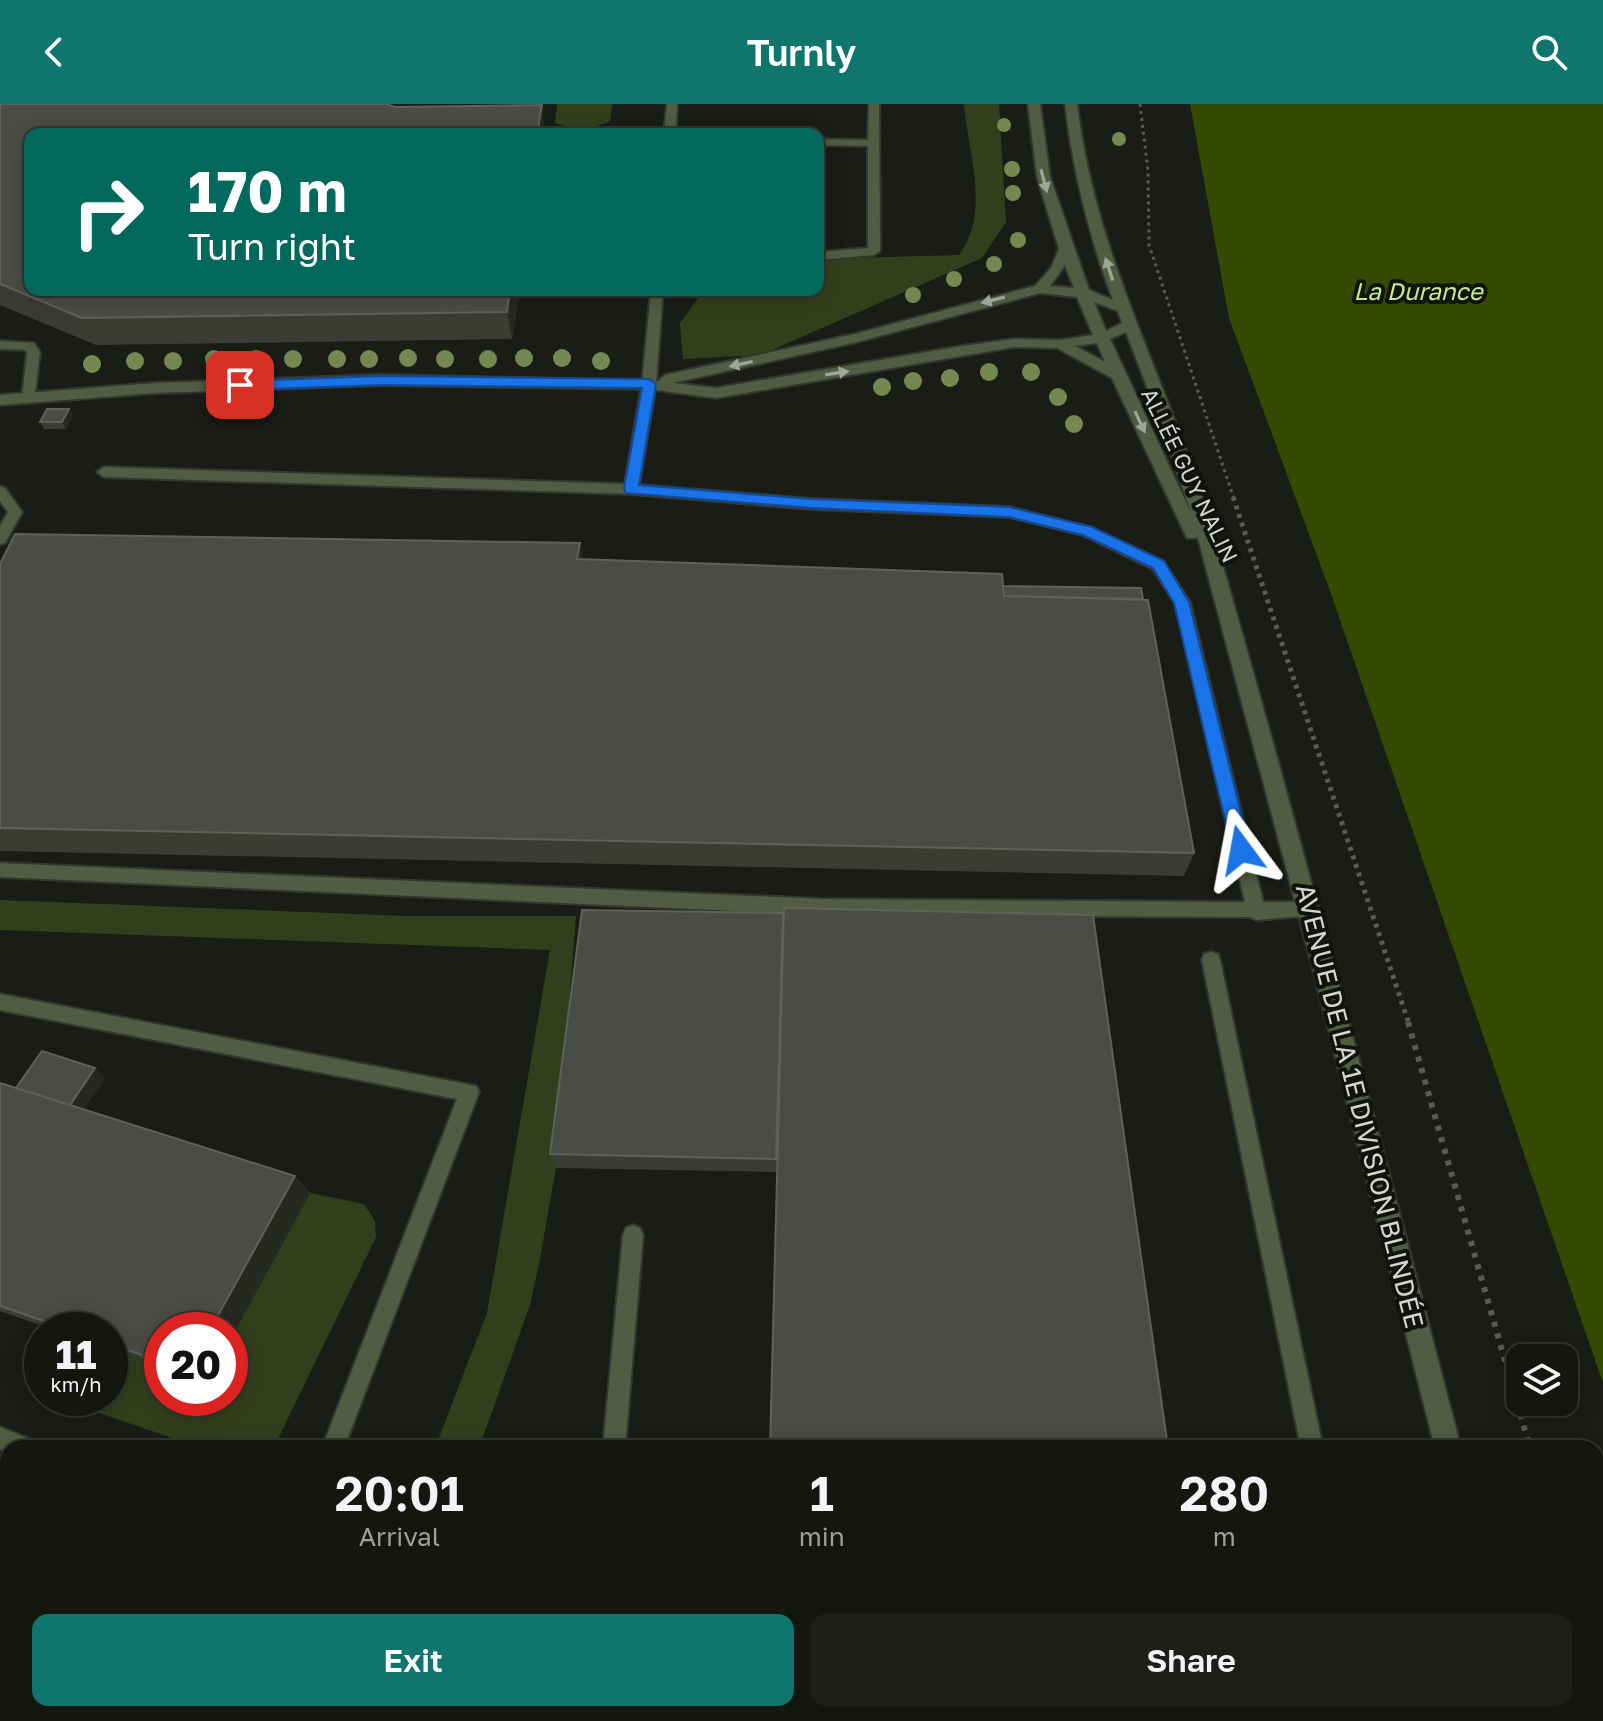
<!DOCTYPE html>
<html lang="en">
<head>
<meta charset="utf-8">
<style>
	body { margin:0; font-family:"Golos Text",sans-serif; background:#1d1f19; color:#f1f3f6; height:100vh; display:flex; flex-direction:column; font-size:30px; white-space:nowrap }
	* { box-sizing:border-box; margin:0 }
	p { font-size:26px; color:#9d9f9f }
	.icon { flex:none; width:44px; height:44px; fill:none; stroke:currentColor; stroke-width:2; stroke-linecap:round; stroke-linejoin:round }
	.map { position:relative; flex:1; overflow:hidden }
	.side { position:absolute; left:0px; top:1336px; width:1604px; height:282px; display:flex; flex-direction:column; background:#141610; border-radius:24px 24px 0 0; box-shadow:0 4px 20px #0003,0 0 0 2px #333530 }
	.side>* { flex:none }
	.top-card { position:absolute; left:24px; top:24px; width:800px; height:168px; border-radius:16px; box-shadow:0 4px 20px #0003,0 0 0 2px #333530; background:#00695c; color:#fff; overflow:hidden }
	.controls { position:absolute; left:1506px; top:1240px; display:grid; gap:16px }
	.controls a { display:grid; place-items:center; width:72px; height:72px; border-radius:16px; background:#141610; box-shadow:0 4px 20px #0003,0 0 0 2px #333530; font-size:40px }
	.speed { position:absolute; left:24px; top:1208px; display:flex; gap:16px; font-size:40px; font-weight:700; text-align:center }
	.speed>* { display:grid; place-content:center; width:104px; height:104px; border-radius:50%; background:#141610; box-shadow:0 4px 20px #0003,0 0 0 2px #333530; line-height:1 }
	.speed small { font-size:20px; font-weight:400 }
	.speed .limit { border:12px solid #d22; background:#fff; color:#111 }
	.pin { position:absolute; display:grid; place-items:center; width:68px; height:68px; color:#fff; margin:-34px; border-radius:16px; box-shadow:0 4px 12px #0006 }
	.me { position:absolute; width:88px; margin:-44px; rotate:347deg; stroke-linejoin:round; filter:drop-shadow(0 0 6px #0008) }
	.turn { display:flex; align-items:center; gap:28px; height:168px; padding:0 32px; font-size:36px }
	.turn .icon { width:104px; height:104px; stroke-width:2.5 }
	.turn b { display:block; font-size:56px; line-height:68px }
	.eta { display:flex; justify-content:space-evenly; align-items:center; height:136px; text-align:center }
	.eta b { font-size:48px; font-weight:600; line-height:56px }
	.action { display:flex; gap:16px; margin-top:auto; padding:16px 32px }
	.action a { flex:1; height:92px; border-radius:16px; background:#0f766e; color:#fff; font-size:32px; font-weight:600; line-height:92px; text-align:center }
	.action a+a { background:#1d1f19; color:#f1f3f6 }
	header { display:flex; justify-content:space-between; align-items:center; height:104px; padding:0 32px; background:#0f766e; color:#fff; font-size:36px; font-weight:600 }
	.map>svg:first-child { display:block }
</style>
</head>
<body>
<header><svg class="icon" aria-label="back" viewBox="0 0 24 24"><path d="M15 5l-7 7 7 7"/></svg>Turnly<svg class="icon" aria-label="search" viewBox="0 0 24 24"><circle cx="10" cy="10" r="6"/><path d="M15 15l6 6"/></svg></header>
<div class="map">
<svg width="1603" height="1617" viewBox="0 0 1603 1617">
	<rect width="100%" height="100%" fill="#1a1d15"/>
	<path fill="#333f1c" d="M557,0H612L610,17C597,25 569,25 555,19Z
		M964,0H999L1006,118L982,154L760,251L683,255L680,219L704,186H818V155L959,151C991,109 968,49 964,0Z
		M0,796L406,812H576L556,1064L539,1160L530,1201L479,1344H435L487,1209L550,846L0,826Z
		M310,1089L364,1100L375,1117L376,1133L276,1339L270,1344H201L85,1304L91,1294H110V1260L117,1247L162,1263V1294H230V1236Z
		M8,1578V1610H201L223,1617H0V1585Z"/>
	<path fill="#364900" d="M1190,0H1603V1279L1330,487L1229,214Z"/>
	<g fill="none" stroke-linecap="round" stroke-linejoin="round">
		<defs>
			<path id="lane" d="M667,0H677L676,30H664Z
				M869,0H879L880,147L874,151L818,156V148L868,144V42L818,41V35L868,36Z
				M651,186H663L656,280L639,381L811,395L1009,403L1092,424L1163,457L1190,498L1263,798H1310L1316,801L1319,806L1316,811L1256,816L1250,813L822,811L0,773V759L822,795L1245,798L1175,499L1153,465L1083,431L1009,413L811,405L631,390L104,373L97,368L104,363L625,380L642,280Z
				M0,237L34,239L40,248L34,297L29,298L22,294L27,248L25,246L0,245Z
				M0,382L5,384L22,408L5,439L0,440V422L8,408L0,397Z
				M1211,848L1218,850L1220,856L1323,1344H1301L1202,856L1204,850Z
				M0,890L476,982L479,988L344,1344H322L457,995L0,906Z
				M633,1121L640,1124L643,1131L625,1344H603L623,1131L626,1124Z
				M0,1323L32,1336L35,1344H8V1349L0,1345Z
				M8,1519V1551L0,1554V1522Z
				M546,1610H572L571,1617H545Z
				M1353,1610H1379L1381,1617H1355Z"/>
			<path id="street" d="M1028,0H1040L1050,73L1089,186L1113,196C1089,132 1073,68 1065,0H1077C1095,153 1168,276 1211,421C1300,727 1380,1036 1461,1344H1435L1315,872L1198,434H1187L1185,430L1112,274L1057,244L1014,243L716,294L649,285L382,281L155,289L0,301V291L155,279L382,271L658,277L665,271L855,230L1035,182L1051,164L1059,145L1037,73ZM1065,161L1074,184L1050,182ZM1040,189L1077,193L1093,231L1060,236L1014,235L962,242L716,284L673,279L857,238ZM1094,198L1118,207L1122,219L1106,227ZM1126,228L1162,322L1191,409L1110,235ZM1097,239L1105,258L1075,242Z
				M1502,1610H1530L1531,1617H1503Z"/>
		</defs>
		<use href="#lane" stroke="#34372f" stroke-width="4"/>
		<use href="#street" stroke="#34372f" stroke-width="4"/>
		<path stroke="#595c55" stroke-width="3" stroke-dasharray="3 4" stroke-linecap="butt" d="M1140,0L1148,67L1149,141L1234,395"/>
		<path stroke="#595c55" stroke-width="5" stroke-dasharray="4 5" stroke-linecap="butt" d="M1233,393L1409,920"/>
		<path stroke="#595c55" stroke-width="6" stroke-dasharray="5 7" stroke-linecap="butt" d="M1408,918L1530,1344
			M1596,1576L1603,1601"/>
		<use href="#lane" fill="#535c42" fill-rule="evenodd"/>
		<use href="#street" fill="#535c42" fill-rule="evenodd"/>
	</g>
	<g fill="#758852">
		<circle cx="1004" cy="21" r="7"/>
		<circle cx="1119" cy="35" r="7"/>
		<circle cx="1012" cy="65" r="8"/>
		<circle cx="1013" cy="89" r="8"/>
		<circle cx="1018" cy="136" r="8"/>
		<circle cx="994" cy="160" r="8"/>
		<circle cx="954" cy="175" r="8"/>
		<circle cx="913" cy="191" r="8"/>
		<circle cx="408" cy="254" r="9"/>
		<circle cx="524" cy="254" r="9"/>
		<circle cx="562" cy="254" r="9"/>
		<circle cx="214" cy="255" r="9"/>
		<circle cx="256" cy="255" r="9"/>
		<circle cx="293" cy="255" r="9"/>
		<circle cx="337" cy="255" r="9"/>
		<circle cx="369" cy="255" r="9"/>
		<circle cx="445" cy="255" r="9"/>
		<circle cx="488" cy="255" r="9"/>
		<circle cx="135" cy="257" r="9"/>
		<circle cx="173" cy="257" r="9"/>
		<circle cx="601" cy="257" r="9"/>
		<circle cx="92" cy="260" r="9"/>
		<circle cx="989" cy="268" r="9"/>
		<circle cx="1031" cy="268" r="9"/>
		<circle cx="950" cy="274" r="9"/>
		<circle cx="913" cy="277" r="9"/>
		<circle cx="882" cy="283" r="9"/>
		<circle cx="1058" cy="293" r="9"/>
		<circle cx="1074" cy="320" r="9"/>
	</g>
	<path fill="#3a3d34" d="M0,0L395,3L546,27L30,186H520L512,235L96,241L0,201Z
		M73,312L66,325H44L40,318Z
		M580,439L583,456L1003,482L1194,749L1184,772L0,747V460Z
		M783,809L777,1068L556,1064L550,1050Z
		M105,974L84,1005L295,1072L310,1089L162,1226V1263L110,1245V1226H54L0,1207V979L16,984Z"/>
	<path fill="#262920" d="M542,1L545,30H537Z
		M510,186H520L512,235L507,208Z
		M69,305L73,312L66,325L62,318Z
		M580,439L585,464L577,455Z
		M95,964L105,974L78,1015L67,1006Z
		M295,1072L310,1089L230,1236V1226H210Z"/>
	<path fill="#4a4d45" stroke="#60625a" stroke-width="2" d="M0,0H386L395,3L542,1L537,30H30V186H510L507,208L82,214L0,180Z
		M47,305H69L62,318H40Z
		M15,430L580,439L577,455L1002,470L1004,492L1148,496L1194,749L0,724V460Z
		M1003,482L1141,484L1143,495L1004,492Z
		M784,804L1093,811L1168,1344H770Z
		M582,806L783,809L776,1055L550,1050Z
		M42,947L95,964L70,1001L16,984Z
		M0,979L295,1072L210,1226H162V1258L110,1240V1226H70L0,1202Z
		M763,1610H1205L1206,1617H763Z"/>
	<defs><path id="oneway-solid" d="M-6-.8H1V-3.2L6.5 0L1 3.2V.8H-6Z" transform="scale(2)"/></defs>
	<g fill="#a0a597">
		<use href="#oneway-solid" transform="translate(1044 77) rotate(75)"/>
		<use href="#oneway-solid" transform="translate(1109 165) rotate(-108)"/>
		<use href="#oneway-solid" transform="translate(993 196) rotate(166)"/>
		<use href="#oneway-solid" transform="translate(741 260) rotate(168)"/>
		<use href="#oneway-solid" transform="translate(837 269) rotate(-9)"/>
		<use href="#oneway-solid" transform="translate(1140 318) rotate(65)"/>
	</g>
	<path fill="#1a73e8" stroke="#114b97" stroke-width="2" d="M382,272L649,275L656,280L639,381L811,395L1009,403L1092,423L1164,457L1189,498L1250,746L1247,751H1235L1232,746L1174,499L1153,464L1083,431L1009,413L811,404L626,389L624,385L642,284L382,281L240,286L233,281L240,277Z"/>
	<g text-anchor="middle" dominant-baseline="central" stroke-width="8" stroke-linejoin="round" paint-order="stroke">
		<g font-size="22" fill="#d4d6d0" stroke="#11140c">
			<text transform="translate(1190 371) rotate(64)">ALLÉE GUY NALIN</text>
		</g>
		<g font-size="24" font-style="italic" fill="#c8e98b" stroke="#11140c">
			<text x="1418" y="186">La Durance</text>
		</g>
		<g font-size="26" fill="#d4d6d0" stroke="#11140c">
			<text transform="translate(1360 1002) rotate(76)">AVENUE DE LA 1E DIVISION BLINDÉE</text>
		</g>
	</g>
</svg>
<div class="controls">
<a><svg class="icon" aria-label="layers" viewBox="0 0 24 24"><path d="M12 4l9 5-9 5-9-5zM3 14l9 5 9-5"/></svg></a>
</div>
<div class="speed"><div>11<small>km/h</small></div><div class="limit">20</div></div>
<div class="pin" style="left:240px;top:281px;background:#d93025"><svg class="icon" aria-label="arrive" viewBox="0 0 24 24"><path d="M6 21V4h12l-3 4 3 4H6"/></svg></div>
<svg class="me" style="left:1241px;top:746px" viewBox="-20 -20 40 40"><path d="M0-17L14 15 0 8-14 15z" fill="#1a73e8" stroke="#fff" stroke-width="4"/></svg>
<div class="top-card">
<div class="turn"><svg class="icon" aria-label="right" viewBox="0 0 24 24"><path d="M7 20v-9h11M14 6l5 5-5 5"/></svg><div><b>170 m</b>Turn right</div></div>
</div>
<section class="side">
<div class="eta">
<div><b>20:01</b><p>Arrival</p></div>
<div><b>1</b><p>min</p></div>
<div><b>280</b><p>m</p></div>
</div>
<div class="action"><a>Exit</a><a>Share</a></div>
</section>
</div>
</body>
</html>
